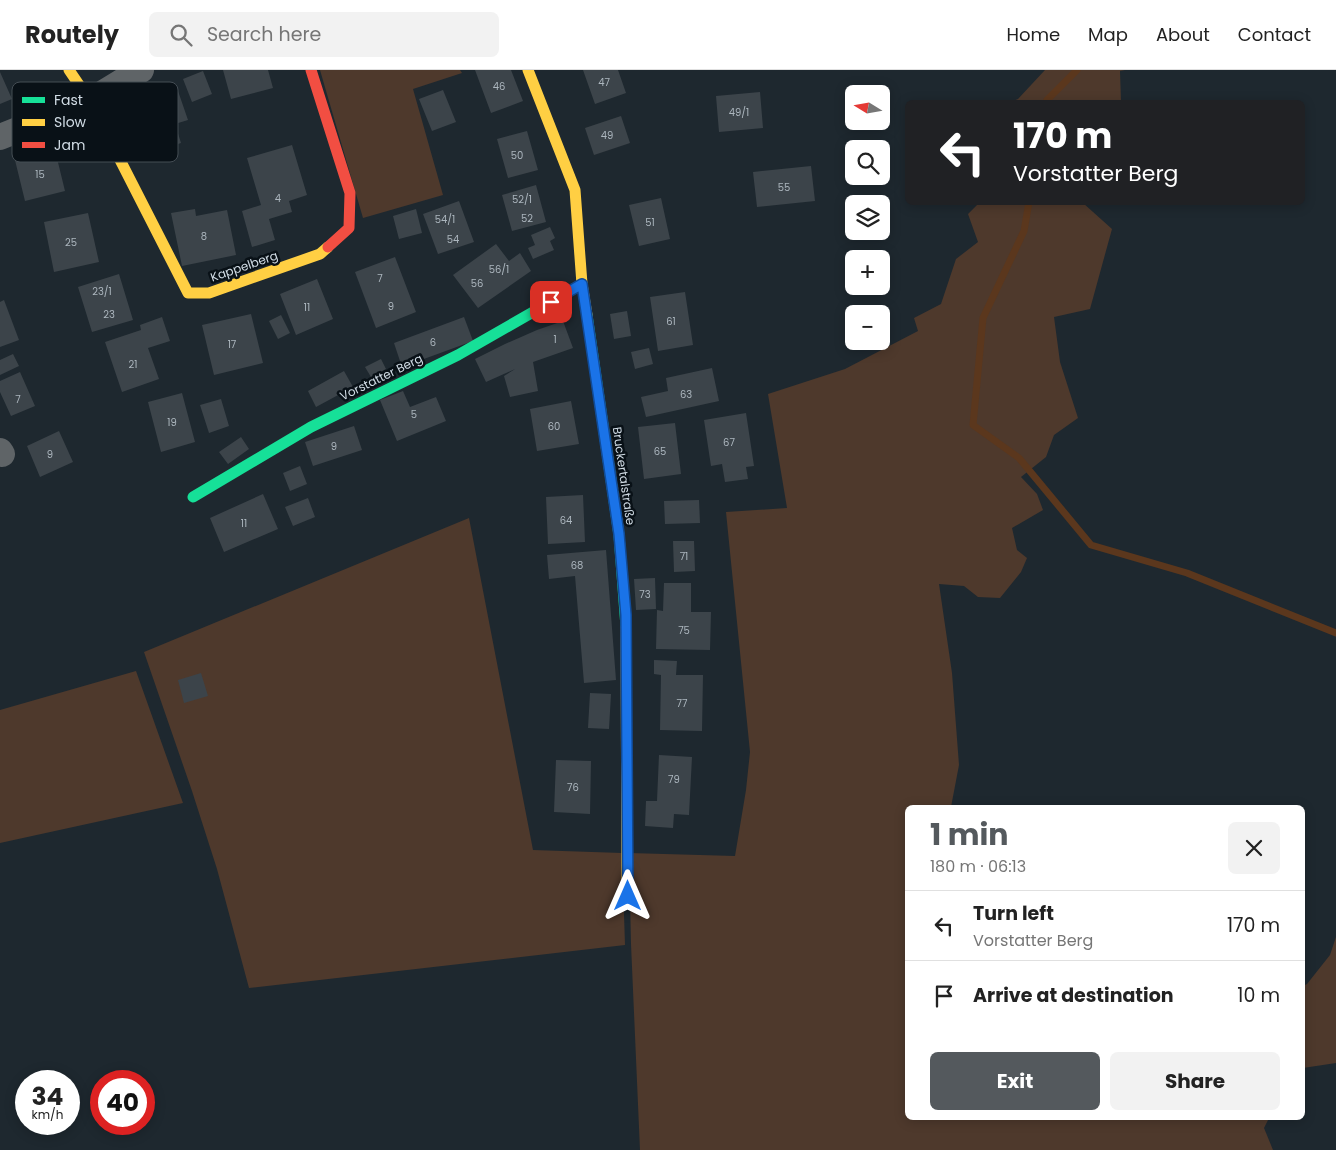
<!DOCTYPE html>
<html lang="en">
<head>
<meta charset="utf-8">
<style>
	body { margin:0; font-family:Poppins,sans-serif; background:#f2f2f2; color:#222; height:100vh; display:flex; flex-direction:column; font-size:19px; white-space:nowrap }
	* { box-sizing:border-box; margin:0 }
	p { font-size:16px; color:#767676 }
	.icon { flex:none; width:28px; height:28px; fill:none; stroke:currentColor; stroke-width:2; stroke-linecap:round; stroke-linejoin:round }
	.map { position:relative; flex:1; overflow:hidden }
	.sheet { position:absolute; left:905px; top:735px; width:400px; height:315px; display:flex; flex-direction:column; background:#fff; border-radius:8px; box-shadow:0 2px 12px #0003 }
	.sheet>* { flex:none }
	.hud { position:absolute; left:905px; top:30px; width:400px; height:105px; border-radius:8px; box-shadow:0 2px 12px #0003; background:#202124; color:#fff; overflow:hidden }
	.needle { width:32px; rotate:281deg }
	.fabs { position:absolute; left:845px; top:15px; display:grid; gap:10px }
	.fabs a { display:grid; place-items:center; width:45px; height:45px; border-radius:8px; background:#fff; box-shadow:0 2px 12px #0003; font-size:25px }
	.speed { position:absolute; left:15px; top:1000px; display:flex; gap:10px; font-size:25px; font-weight:700; text-align:center }
	.speed>* { display:grid; place-content:center; width:65px; height:65px; border-radius:50%; background:#fff; box-shadow:0 2px 12px #0003; line-height:1 }
	.speed small { font-size:12px; font-weight:400 }
	.speed .limit { border:8px solid #d22; background:#fff; color:#111 }
	.pin { position:absolute; display:grid; place-items:center; width:42px; height:42px; color:#fff; margin:-21px; border-radius:10px; box-shadow:0 2px 8px #0006 }
	.me { position:absolute; width:55px; margin:-28px; rotate:0deg; stroke-linejoin:round; filter:drop-shadow(0 0 4px #0008) }
	.turn { display:flex; align-items:center; gap:18px; height:105px; padding:0 25px; font-size:22px }
	.turn .icon { width:65px; height:65px; stroke-width:2.5 }
	.turn b { display:block; font-size:35px; line-height:42px }
	.round { display:grid; place-items:center; flex:none; width:52px; height:52px; border-radius:8px; background:#f2f2f2 }
	.head { display:flex; align-items:center; justify-content:space-between; height:85px; padding:0 25px }
	h1 { font-size:30px; font-weight:700; line-height:38px; color:#54595d }
	.primary-button { display:flex; gap:10px; margin-top:auto; padding:10px 25px }
	.primary-button a { flex:1; height:58px; border-radius:8px; background:#54595d; color:#fff; font-size:20px; font-weight:700; line-height:58px; text-align:center }
	.primary-button a+a { background:#f2f2f2; color:#222 }
	ul { padding:0; list-style:none }
	li { display:flex; align-items:center; gap:15px; height:70px; padding:0 25px; border-top:1px solid #e0e0e0 }
	li div { flex:1 }
	li b { display:block; font-size:19px }
	li em { font-style:normal }
	header { display:flex; align-items:center; gap:30px; box-sizing:border-box; height:70px; padding:0 25px; background:#fff; border-bottom:1px solid #e0e0e0 }
	header strong { font-size:24px }
	nav { display:flex; gap:28px; margin-inline-start:auto; font-size:18px }
	.search { width:350px; height:45px; background:#f2f2f2; display:flex; align-items:center; gap:12px; box-sizing:border-box; padding:0 18px; border-radius:8px; color:#767676; font-size:19px }
	.map>svg:first-child { display:block }
</style>
</head>
<body>
<header>
<strong>Routely</strong>
<div class="search"><svg class="icon" aria-label="search" viewBox="0 0 24 24"><circle cx="10" cy="10" r="6"/><path d="M15 15l6 6"/></svg>Search here</div>
<nav><a>Home</a><a>Map</a><a>About</a><a>Contact</a></nav>
</header>
<div class="map">
<svg width="1336" height="1080" viewBox="0 0 1336 1080">
	<rect width="100%" height="100%" fill="#1e282f"/>
	<path fill="#4e392c" d="M320,0H460L462,3L413,19L443,125L363,148Z
		M1045,0H1125L1120,1L1121,32H1010L1018,29Z
		M979,133H1083L1112,159L1090,239L1054,247L1060,292L1078,348L1054,365L1046,387L1021,407L1037,424L1043,440L1012,458L1017,480L1027,488L1021,502L1000,528L978,527L964,516L939,514L952,603L959,695L951,737L908,738V1048H1269L1264,1058L1273,1080H640L631,874L629,783L735,786L746,720L750,682L726,442L787,438L768,324L845,299L918,261L914,248L941,234L956,189L978,172L968,144Z
		M469,448L533,780L622,783L625,875L249,918L217,799L192,721L144,582Z
		M136,601L183,733L0,773V640Z
		M1336,867V993L1303,998V916L1307,914L1330,885Z"/>
	<g fill="none" stroke-linecap="round" stroke-linejoin="round">
		<path stroke="#5b371d" stroke-width="7" d="M1046,32L1047,30L1077,0
			M1029,132L1024,161L983,248L973,355L1019,388L1091,475L1187,503L1336,563"/>
	</g>
	<path fill="#3c444a" d="M223,0H268L273,18L231,29Z
		M475,0H511L523,31L491,43Z
		M583,0H618L626,23L595,34Z
		M203,1L212,24L192,32L183,9Z
		M0,2L12,29L0,34Z
		M443,20L456,52L432,61L419,29Z
		M178,21L188,50L175,54L181,73L151,83L135,34Z
		M760,22L763,58L719,62L716,26Z
		M621,46L630,73L594,85L585,58Z
		M527,61L538,100L508,108L497,69Z
		M292,75L307,125L289,131L292,142L269,149L275,170L252,177L242,141L261,135L247,88Z
		M54,76L65,121L25,131L14,86Z
		M811,96L815,131L757,137L753,102Z
		M536,115L546,152L512,161L502,125Z
		M661,128L670,169L639,176L629,135Z
		M459,131L474,172L438,184L423,144Z
		M195,139L196,146L227,140L236,185L182,196L171,143Z
		M416,139L422,163L399,169L393,146Z
		M88,143L99,192L54,202L44,152Z
		M550,157L555,168L550,171L554,180L533,189L528,178L535,175L531,165Z
		M496,174L509,191L520,183L531,201L478,238L453,205Z
		M395,187L416,242L376,258L355,202Z
		M119,204L133,250L92,262L78,217Z
		M317,209L333,249L296,265L280,224Z
		M685,222L693,275L658,281L650,227Z
		M4,230L19,270L0,277V232Z
		M627,241L631,266L614,269L610,244Z
		M251,244L263,293L214,305L202,255Z
		M281,245L290,263L278,269L269,251Z
		M162,247L170,271L148,278L159,309L122,322L105,272L141,260L140,255Z
		M464,247L473,271L402,297L394,273Z
		M563,251L573,278L533,292L538,321L510,327L504,306L515,299L486,312L475,289L505,274L537,260Z
		M649,278L653,294L635,299L631,282Z
		M13,284L19,296L0,305V290Z
		M381,289L386,299L371,307L365,297Z
		M712,298L719,331L646,347L641,327L668,321L666,308Z
		M344,301L353,317L316,337L308,321Z
		M20,302L35,336L11,346L0,322V311Z
		M403,321L410,337L436,327L446,351L397,371L380,330Z
		M182,323L195,372L161,382L148,332Z
		M221,329L229,356L209,363L200,335Z
		M571,331L579,374L537,381L530,339Z
		M746,343L754,396L746,397L748,409L725,412L722,394L711,396L704,350Z
		M675,353L681,404L644,409L638,357Z
		M354,356L362,380L313,396L305,372Z
		M59,361L73,392L40,407L27,376Z
		M241,367L249,379L228,394L219,382Z
		M300,396L307,414L290,421L283,403Z
		M263,424L278,459L224,482L210,448Z
		M583,425L585,472L548,474L546,427Z
		M308,428L315,447L293,456L285,437Z
		M699,430L700,453L665,454L664,431Z
		M673,471H694L695,501L674,502Z
		M606,480L616,610L584,613L575,506L549,509L547,485Z
		M655,508L656,539L636,540L634,509Z
		M664,513H691V542H711L710,580L656,579L657,540L663,541Z
		M654,590L677,591L676,605H703L702,661L660,660L661,605L654,604Z
		M201,603L208,626L184,633L178,610Z
		M590,623L611,624L609,659L588,658Z
		M659,685L692,687L689,745L674,744L673,758L645,756L646,731H657Z
		M556,690L591,691L590,744L554,742Z"/>
	<g fill="none" stroke-linecap="round" stroke-linejoin="round">
		<path stroke="#5f6467" stroke-width="26" d="M0,67L90,31L141,0
			M0,381L2,384"/>
		<path stroke="#16e098" stroke-width="11" d="M587,245L619,465L626,557
			M193,427L311,357L458,285L582,214"/>
		<path stroke="#ffcf43" stroke-width="11" d="M69,0L90,31L188,223H209L320,184L328,177
			M528,0L575,120L582,214L587,245
			M626,557L627,826"/>
		<path stroke="#f24e42" stroke-width="11" d="M311,0L350,123L349,158L328,177"/>
	</g>
	<g fill="none" stroke-linecap="round" stroke-linejoin="round">
		<defs>
			<path id="route" d="M551,232L582,214L619,464L626,545L628,826"/>
		</defs>
		<use href="#route" stroke="#114b97" stroke-width="12"/>
		<use href="#route" stroke="#1a73e8" stroke-width="9"/>
	</g>
	<g text-anchor="middle" dominant-baseline="central" stroke-width="5" stroke-linejoin="round" paint-order="stroke">
		<g font-size="10" fill="#acb6be">
			<text x="604" y="12">47</text>
			<text x="499" y="16">46</text>
			<text x="739" y="42">49/1</text>
			<text x="607" y="65">49</text>
			<text x="517" y="85">50</text>
			<text x="40" y="104">15</text>
			<text x="784" y="117">55</text>
			<text x="278" y="128">4</text>
			<text x="522" y="129">52/1</text>
			<text x="527" y="148">52</text>
			<text x="445" y="149">54/1</text>
			<text x="650" y="152">51</text>
			<text x="204" y="166">8</text>
			<text x="453" y="169">54</text>
			<text x="71" y="172">25</text>
			<text x="499" y="199">56/1</text>
			<text x="380" y="208">7</text>
			<text x="477" y="213">56</text>
			<text x="102" y="221">23/1</text>
			<text x="391" y="236">9</text>
			<text x="307" y="237">11</text>
			<text x="109" y="244">23</text>
			<text x="671" y="251">61</text>
			<text x="555" y="269">1</text>
			<text x="433" y="272">6</text>
			<text x="232" y="274">17</text>
			<text x="133" y="294">21</text>
			<text x="686" y="324">63</text>
			<text x="18" y="329">7</text>
			<text x="414" y="344">5</text>
			<text x="172" y="352">19</text>
			<text x="554" y="356">60</text>
			<text x="729" y="372">67</text>
			<text x="334" y="376">9</text>
			<text x="660" y="381">65</text>
			<text x="50" y="384">9</text>
			<text x="566" y="450">64</text>
			<text x="244" y="453">11</text>
			<text x="684" y="486">71</text>
			<text x="577" y="495">68</text>
			<text x="645" y="524">73</text>
			<text x="684" y="560">75</text>
			<text x="682" y="633">77</text>
			<text x="674" y="709">79</text>
			<text x="573" y="717">76</text>
		</g>
		<g font-size="12" fill="#d1dce5" stroke="#091117">
			<text transform="translate(244 196) rotate(-19)">Kappelberg</text>
			<text transform="translate(381 307) rotate(-26)">Vorstatter Berg</text>
			<text transform="translate(624 406) rotate(82)">Bruckertalstraße</text>
		</g>
	</g>
	<rect x="12" y="12" width="166" height="80" rx="8" fill="#091117" stroke="#454e55" stroke-width="1"/>
	<rect x="22" y="27" width="23" height="6" fill="#16e098"/>
	<rect x="22" y="49" width="23" height="7" fill="#ffcf43"/>
	<rect x="22" y="72" width="23" height="6" fill="#f24e42"/>
	<g font-size="14" fill="#d1dce5">
		<text x="54" y="35">Fast</text>
		<text x="54" y="57">Slow</text>
		<text x="54" y="80">Jam</text>
	</g>
</svg>
<div class="fabs">
<a><svg class="needle" viewBox="-14 -14 28 28"><path d="M0-13l5 13h-10z" fill="#e53935"/><path d="M0 13l5-13h-10z" fill="#767676"/></svg></a>
<a><svg class="icon" aria-label="search" viewBox="0 0 24 24"><circle cx="10" cy="10" r="6"/><path d="M15 15l6 6"/></svg></a>
<a><svg class="icon" aria-label="layers" viewBox="0 0 24 24"><path d="M12 4l9 5-9 5-9-5zM3 14l9 5 9-5"/></svg></a>
<a>+</a>
<a>−</a>
</div>
<div class="speed"><div>34<small>km/h</small></div><div class="limit">40</div></div>
<div class="pin" style="left:551px;top:232px;background:#d93025"><svg class="icon" aria-label="arrive" viewBox="0 0 24 24"><path d="M6 21V4h12l-3 4 3 4H6"/></svg></div>
<svg class="me" style="left:628px;top:826px" viewBox="-20 -20 40 40"><path d="M0-17L14 15 0 8-14 15z" fill="#1a73e8" stroke="#fff" stroke-width="4"/></svg>
<div class="hud">
<div class="turn"><svg class="icon" aria-label="left" viewBox="0 0 24 24"><path d="M17 20v-9H6M10 6l-5 5 5 5"/></svg><div><b>170 m</b>Vorstatter Berg</div></div>
</div>
<section class="sheet">
<div class="head"><div><h1>1 min</h1><p>180 m · 06:13</p></div><a class="round"><svg class="icon" aria-label="close" viewBox="0 0 24 24"><path d="M6 6l12 12M18 6L6 18"/></svg></a></div>
<ul>
<li><svg class="icon" aria-label="left" viewBox="0 0 24 24"><path d="M17 20v-9H6M10 6l-5 5 5 5"/></svg><div><b>Turn left</b><p>Vorstatter Berg</p></div><em>170 m</em></li>
<li><svg class="icon" aria-label="arrive" viewBox="0 0 24 24"><path d="M6 21V4h12l-3 4 3 4H6"/></svg><div><b>Arrive at destination</b></div><em>10 m</em></li>
</ul>
<div class="primary-button"><a>Exit</a><a>Share</a></div>
</section>
</div>
</body>
</html>
